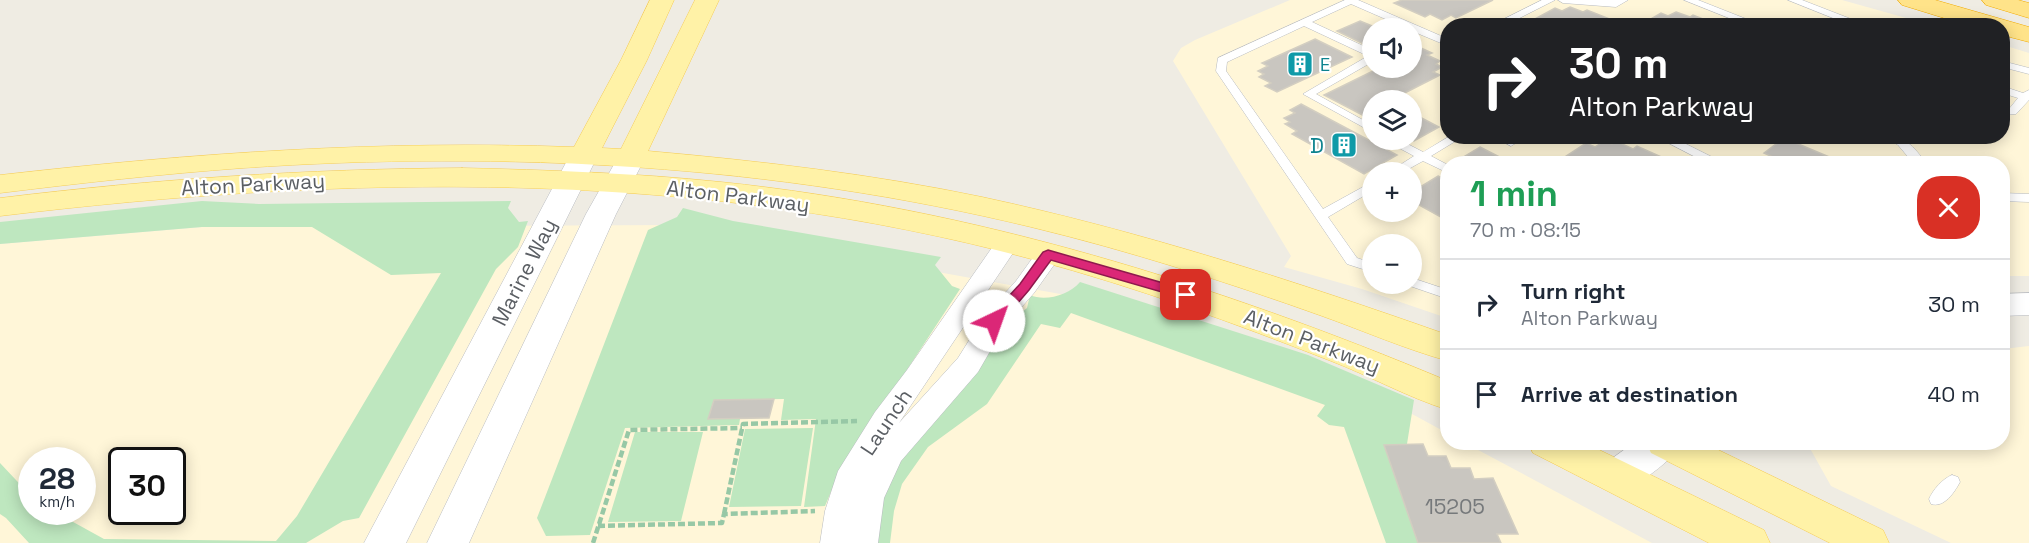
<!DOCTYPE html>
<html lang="en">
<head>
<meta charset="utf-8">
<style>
	body { margin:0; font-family:"Space Grotesk",sans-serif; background:#f2f2f3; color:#1f2937; height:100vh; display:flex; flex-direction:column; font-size:22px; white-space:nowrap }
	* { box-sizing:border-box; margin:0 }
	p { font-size:20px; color:#747a83 }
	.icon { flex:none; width:33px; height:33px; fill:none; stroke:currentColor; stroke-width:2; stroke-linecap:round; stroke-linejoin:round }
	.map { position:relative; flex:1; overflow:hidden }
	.sheet { position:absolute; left:1440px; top:156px; width:570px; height:294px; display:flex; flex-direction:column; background:#fff; border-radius:24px; box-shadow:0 3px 15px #0003 }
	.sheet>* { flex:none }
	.top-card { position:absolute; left:1440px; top:18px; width:570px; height:126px; border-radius:24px; box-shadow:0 3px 15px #0003; background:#202124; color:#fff; overflow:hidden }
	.buttons { position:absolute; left:1362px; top:18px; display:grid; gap:12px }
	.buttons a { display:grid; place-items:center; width:60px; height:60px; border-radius:50%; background:#fff; box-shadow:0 3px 15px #0003; font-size:30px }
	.speed { position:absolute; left:18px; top:447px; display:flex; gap:12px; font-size:30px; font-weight:700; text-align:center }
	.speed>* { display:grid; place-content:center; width:78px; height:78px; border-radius:50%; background:#fff; box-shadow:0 3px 15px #0003; line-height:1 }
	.speed small { font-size:15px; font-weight:400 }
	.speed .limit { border:3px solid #111; border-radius:9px; background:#fff; color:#111 }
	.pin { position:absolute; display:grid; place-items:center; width:51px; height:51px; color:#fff; margin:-26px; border-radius:12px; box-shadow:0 3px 9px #0006 }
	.me { position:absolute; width:66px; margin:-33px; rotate:42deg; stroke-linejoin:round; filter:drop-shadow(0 0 4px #0008) }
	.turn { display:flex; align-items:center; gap:21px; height:126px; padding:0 30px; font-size:27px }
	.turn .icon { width:78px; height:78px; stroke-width:2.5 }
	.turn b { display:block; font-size:42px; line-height:51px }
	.round { display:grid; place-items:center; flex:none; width:63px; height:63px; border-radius:24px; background:#f2f2f3 }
	.overview { display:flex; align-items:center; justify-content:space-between; height:102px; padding:0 30px }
	h1 { font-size:36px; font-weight:800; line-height:45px; color:#1e9e55 }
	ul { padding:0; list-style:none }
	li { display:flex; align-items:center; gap:18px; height:90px; padding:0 30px; border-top:2px solid #e0e1e3 }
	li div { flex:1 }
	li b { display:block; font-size:22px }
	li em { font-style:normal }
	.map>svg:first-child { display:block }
</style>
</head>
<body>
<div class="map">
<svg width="2029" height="543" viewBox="0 0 2029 543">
	<rect width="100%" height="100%" fill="#efece3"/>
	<path fill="#fff6d8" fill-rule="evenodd" d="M1290,0H1842L1931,25L1448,26V136H2002L2003,45L2029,53V276H2003L2002,164H1448L1447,318L1362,289L1284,267L1291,256L1173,61L1181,48L1195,40ZM1372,28H1412V68H1372ZM1372,100H1412V140H1372ZM1372,172H1412V212H1372ZM1372,244H1412V284H1372Z
		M677,225L1077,297L1412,414L1447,433L1448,442L1465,443L1652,543H1418L1390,463L1413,543H0V244L202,227ZM32,460H82V512H32ZM122,460H172V512H122Z
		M2029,346V543H1951L1831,486L1807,443L2002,442L2003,349Z"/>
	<path fill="#bee7bf" d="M202,201L259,204L511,201L508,208L519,222L528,221L518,247L496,269L359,518L343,521L306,543H29L6,518L0,514V463L31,496L32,512H55L104,539L276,541L297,516L441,273L391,275L312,227H202L0,244V222Z
		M683,208L733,221L941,257L935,265L952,286L960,289L838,475L825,506L804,507L816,419L781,420L784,399L714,400L709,419H740L739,425L625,428L590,535L546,536L537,518L648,230L677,217Z
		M1080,282L1308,355L1414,400L1407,444L1384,445L1418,543H1386L1344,427L1329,425L1317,416L1325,405L1071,313L1060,328L1041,324L987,404L928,447L902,484L894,511L890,543H863L889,461L1005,325L1027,308L1030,295C1045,302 1069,295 1080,282Z
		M813,428L801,506L729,507L745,429Z
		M635,432H703L681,521L608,522Z"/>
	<path fill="#c9c6c0" stroke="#d3cec1" stroke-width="1.5" d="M1402,0H1493L1456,18L1451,15L1442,20L1430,14L1425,17L1394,3Z
		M1570,7L1583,12L1587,10L1627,26H1551L1535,19L1555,8L1562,11Z
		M1676,12L1690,17L1693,15L1721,26L1642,24L1661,13L1668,16Z
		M1360,21L1377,28H1372V48L1337,31Z
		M1315,39L1352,57L1277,92L1265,86L1271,83L1259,77L1264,74L1258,71L1268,66L1262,63Z
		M1412,44L1432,53L1427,55L1440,61L1436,64L1442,67L1433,72L1440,75L1391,100H1372V120L1324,95L1379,68H1412Z
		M1301,104L1397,155L1364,174L1292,134L1297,131L1285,124L1290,122L1284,118L1295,113L1290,110Z
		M1412,113L1439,127L1414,141L1411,140Z
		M1784,138L1846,164L1765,163L1773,157L1764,153Z
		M1604,141L1612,144L1616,141L1633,149L1637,146L1677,164H1554L1586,143L1595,147Z
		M1480,147L1513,164L1455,162Z
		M1438,176L1448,181V221L1412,201V192Z
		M774,399L769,418L708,419L714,400Z
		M1423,444L1428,456H1446L1451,468H1470L1474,479L1493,478L1518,534H1497L1501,543H1418L1384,445Z"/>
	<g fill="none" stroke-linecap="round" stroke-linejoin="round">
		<defs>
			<path id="service" d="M1345,0H1358L1448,39V46L1412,31V28H1406L1351,4L1312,22L1372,50V62L1316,94L1372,125V132L1303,94L1368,56L1304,26L1227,62L1226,71L1323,209L1372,182V191L1328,217L1357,258L1372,263V272L1347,264L1216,71L1218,58Z
				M1542,0H1555L1504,26H1490Z
				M1558,0H1628L1616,7L1563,3Z
				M1684,0H1698L1764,26H1749Z
				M1788,0H1802L1869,26H1853Z
				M2002,61L2029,68V74L2002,67Z
				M2002,86L2023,93L2029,90V100L2016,114L2002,115V109H2009L2018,98L2002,93Z
				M1450,136H1464L1431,156L1448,165V173L1423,161L1403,172H1389L1414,156L1388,142L1387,140H1400L1423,152Z
				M1493,136H1527L1511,146Z
				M1655,136H1670L1726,164H1709Z
				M1882,136C1906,136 1912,145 1927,164H1914L1898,145Z
				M2002,193L2029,194V202L2002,201Z
				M1412,278L1448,290V299L1407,285L1406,284H1412Z
				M1952,475L1958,477L1960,482C1954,493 1944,508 1931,504L1929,499C1933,490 1942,479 1952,475Z"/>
			<path id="minor" d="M1007,236L1016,239L1019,244L899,423L958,358L985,315L1016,281L1039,249L1048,247L1057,249L1061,255L1034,293L1004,327L978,372L901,461L884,498L878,543H820L825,511L838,471L875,412L907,370L998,239Z"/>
			<path id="tertiary" d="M2029,293V315L2002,316V294Z
				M1635,442H1684C1677,456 1632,492 1616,492C1612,491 1607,488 1603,487L1597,476L1603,465Z"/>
			<path id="secondary" d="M584,146L594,149L598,155L406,543H364L570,155L574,149Z
				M631,149L641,152L645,158L616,214L469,543H427L586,214L621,152Z"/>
			<path id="primary" d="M650,0H674L647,60L602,148L621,149L695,0H719L648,151C760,161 872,174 982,197C1140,231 1295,281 1448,335V361C1405,349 1364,331 1322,316C1227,282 1130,251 1031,227C775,165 506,150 243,168C162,174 81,183 0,193V175C193,153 379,140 574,147L621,60Z
				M462,168C548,170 635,173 721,182C972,208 1216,284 1448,381V410C1407,397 1370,376 1331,361C1234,323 1136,287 1035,260C697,168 345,174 0,216V198C154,179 307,169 462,168Z
				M1528,442H1583L1764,530L1770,543H1709L1533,453Z
				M1646,442H1702L1883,530L1889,543H1830L1651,453Z"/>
			<path id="motorway" d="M1898,0H1935L2029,27V42L2002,35V26H1970L1902,5Z
				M1982,0H2018L2029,3V18L1986,5Z"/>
		</defs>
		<use href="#service" stroke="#b8bbc0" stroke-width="1"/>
		<use href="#minor" stroke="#b8bbc0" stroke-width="1"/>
		<use href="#tertiary" stroke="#b8bbc0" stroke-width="1"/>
		<use href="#secondary" stroke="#b9bcc2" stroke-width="1"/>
		<use href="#primary" stroke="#f6cc54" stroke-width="1"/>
		<use href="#motorway" stroke="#f1aa00" stroke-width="1"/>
		<path stroke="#97c8a6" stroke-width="4.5" stroke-dasharray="7 3" stroke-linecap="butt" d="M724,514L743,424L857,421
			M598,526L722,523L724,514L815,511
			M593,543L629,430L742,428"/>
		<use href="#service" fill="#fff" fill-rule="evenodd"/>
		<use href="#minor" fill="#fff" fill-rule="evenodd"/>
		<use href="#tertiary" fill="#fff" fill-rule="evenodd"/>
		<use href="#secondary" fill="#fff" fill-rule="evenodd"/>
		<use href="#primary" fill="#fff2a7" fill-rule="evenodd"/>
		<use href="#motorway" fill="#ffe389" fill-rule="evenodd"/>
	</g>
	<path fill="#db2777" stroke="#8e194d" stroke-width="1.5" d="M1048,250L1191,291L1193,295L1186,299L1051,260L1029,290L999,325H989L987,321L989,318L1020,284L1043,252Z"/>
	<defs>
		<symbol id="building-square" viewBox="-11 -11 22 22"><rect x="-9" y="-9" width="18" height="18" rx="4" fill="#0f9aa8" stroke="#fff"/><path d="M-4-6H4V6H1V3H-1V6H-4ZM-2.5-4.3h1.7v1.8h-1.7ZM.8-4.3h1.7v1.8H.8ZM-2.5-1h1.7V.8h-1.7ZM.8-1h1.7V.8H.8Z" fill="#fff"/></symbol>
	</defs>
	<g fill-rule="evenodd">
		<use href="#building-square" x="1285" y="49" width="30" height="30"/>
		<use href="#building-square" x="1329" y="130" width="30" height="30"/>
	</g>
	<g text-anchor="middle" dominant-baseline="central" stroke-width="4.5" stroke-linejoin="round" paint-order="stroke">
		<g font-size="18" fill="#0d838f" stroke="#fff" text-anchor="start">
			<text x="1320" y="64">E</text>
		</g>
		<g font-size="21" fill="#0d838f" stroke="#fff" text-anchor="end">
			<text x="1324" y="145">D</text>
		</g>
		<g font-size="21" fill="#5b5f64" stroke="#fff">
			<text transform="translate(253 184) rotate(-3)">Alton Parkway</text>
			<text transform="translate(738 196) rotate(7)">Alton Parkway</text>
			<text transform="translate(524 272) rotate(-63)">Marine Way</text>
			<text transform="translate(1312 341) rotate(21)">Alton Parkway</text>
			<text transform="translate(886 422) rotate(-56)">Launch</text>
		</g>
		<g font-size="21" fill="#76797b">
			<text x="1455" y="506">15205</text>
		</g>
	</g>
</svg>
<div class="buttons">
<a><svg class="icon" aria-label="sound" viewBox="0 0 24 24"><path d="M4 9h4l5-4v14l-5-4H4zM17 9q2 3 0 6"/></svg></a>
<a><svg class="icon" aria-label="layers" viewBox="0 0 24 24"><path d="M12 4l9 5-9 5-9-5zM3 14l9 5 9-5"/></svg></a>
<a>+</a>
<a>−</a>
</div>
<div class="speed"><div>28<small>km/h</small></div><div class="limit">30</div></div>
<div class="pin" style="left:1186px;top:295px;background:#d93025"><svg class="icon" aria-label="arrive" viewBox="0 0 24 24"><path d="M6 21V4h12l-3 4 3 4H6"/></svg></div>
<svg class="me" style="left:994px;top:321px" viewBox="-20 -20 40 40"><circle r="19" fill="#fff"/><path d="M0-13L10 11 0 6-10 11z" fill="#db2777"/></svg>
<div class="top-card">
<div class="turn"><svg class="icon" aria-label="right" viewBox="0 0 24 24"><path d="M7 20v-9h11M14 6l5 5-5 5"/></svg><div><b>30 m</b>Alton Parkway</div></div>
</div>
<section class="sheet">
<div class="overview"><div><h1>1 min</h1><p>70 m · 08:15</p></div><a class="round" style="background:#d93025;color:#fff"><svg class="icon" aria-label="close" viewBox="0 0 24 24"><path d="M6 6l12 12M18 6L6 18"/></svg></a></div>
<ul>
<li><svg class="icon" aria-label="right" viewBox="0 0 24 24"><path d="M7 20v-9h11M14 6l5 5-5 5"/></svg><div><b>Turn right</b><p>Alton Parkway</p></div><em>30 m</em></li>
<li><svg class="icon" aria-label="arrive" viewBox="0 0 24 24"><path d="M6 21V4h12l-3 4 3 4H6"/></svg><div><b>Arrive at destination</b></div><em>40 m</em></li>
</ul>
</section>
</div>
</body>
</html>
